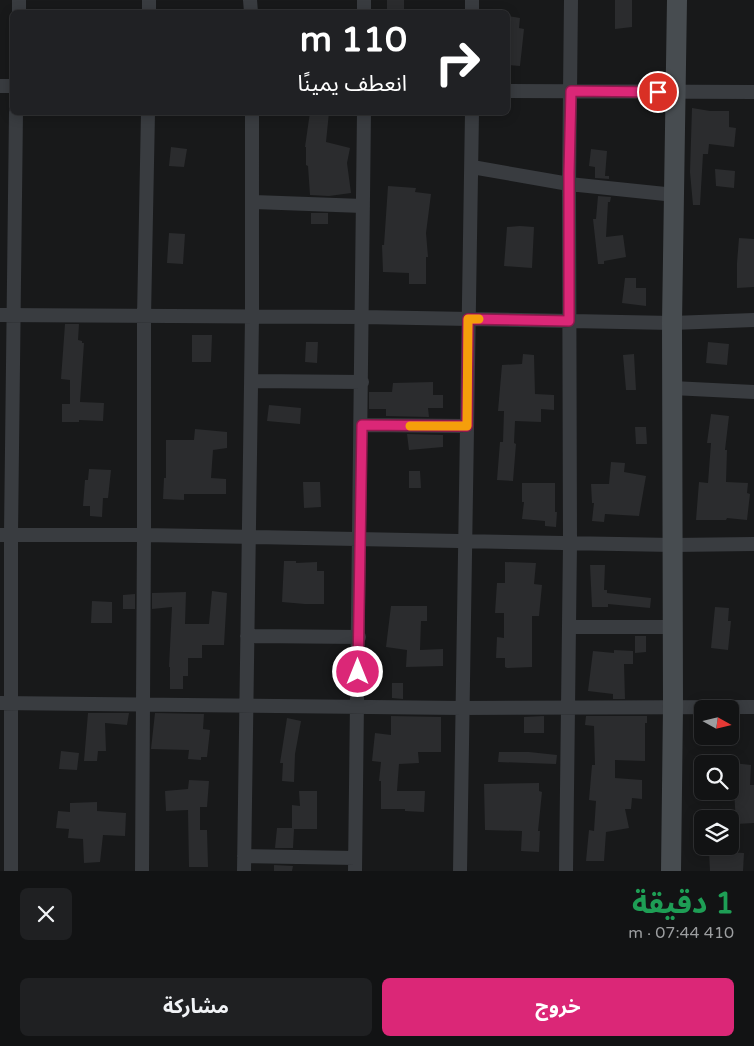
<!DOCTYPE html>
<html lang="ar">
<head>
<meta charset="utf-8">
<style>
	body { margin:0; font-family:"Varela Round","Noto Sans Arabic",sans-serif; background:#1f2022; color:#f1f3f6; direction:rtl; height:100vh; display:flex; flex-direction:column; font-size:19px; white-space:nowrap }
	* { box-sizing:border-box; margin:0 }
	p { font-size:16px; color:#9c9ea0 }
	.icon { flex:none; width:28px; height:28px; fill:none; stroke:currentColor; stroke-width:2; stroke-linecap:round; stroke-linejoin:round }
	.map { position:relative; height:871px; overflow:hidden; direction:ltr }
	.side { display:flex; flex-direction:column; background:#121314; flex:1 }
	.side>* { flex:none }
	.hud { position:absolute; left:10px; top:10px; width:500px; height:105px; border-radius:8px; box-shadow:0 2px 12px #0003,0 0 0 1px #313234; direction:rtl; background:#202124; color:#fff; overflow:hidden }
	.needle { width:32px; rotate:98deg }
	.controls { position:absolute; left:694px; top:700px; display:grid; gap:10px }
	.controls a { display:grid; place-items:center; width:45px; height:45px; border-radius:8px; background:#121314; box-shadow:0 2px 12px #0003,0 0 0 1px #313234; font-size:25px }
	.pin { position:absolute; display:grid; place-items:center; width:42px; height:42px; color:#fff; margin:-21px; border:2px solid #fff; border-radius:50%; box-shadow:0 1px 5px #0007 }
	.me { position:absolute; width:55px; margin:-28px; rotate:0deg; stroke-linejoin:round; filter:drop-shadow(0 0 4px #0008) }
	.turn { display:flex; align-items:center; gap:18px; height:105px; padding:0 20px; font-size:22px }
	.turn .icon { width:65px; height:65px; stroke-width:2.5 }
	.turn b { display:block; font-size:35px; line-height:42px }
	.round { display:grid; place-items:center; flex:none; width:52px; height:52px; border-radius:8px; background:#1f2022 }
	.headline { display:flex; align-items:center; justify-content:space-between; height:85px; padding:0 20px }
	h1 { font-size:30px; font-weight:700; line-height:38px; color:#1e9e55 }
	.primary-button { display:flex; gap:10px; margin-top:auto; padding:10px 20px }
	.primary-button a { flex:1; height:58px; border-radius:8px; background:#db2777; color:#fff; font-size:20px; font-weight:700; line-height:58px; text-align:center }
	.primary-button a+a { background:#1f2022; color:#f1f3f6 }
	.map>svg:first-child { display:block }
</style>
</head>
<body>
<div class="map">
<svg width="754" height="871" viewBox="0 0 754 871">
	<rect width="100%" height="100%" fill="#18191a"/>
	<path fill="#2b2c2e" d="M387,0H404V12H387Z
		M615,0H632V27L615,29Z
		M508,16L520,18L519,28L524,29L520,66L508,65L510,38H508Z
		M692,108L710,111H729V127L736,128L734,147L709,144L708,154H703L700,205H693L690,172Z
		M310,112H329L326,142L350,148L347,163L351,193L329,196L310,195L308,166L306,165V147H305Z
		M171,147L187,149L184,167L169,166Z
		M591,149L607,151L605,176H609V179L595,178V167L589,166Z
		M715,169L735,171L734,188L716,186Z
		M388,186L416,188L415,192L431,194L426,233L428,257H426V284H409V273L383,272L382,245H384Z
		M598,196L611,197L610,202H608L606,237L623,235L626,257L604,261V264H598L593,219H596Z
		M311,213H328V224H311Z
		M520,226L534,227L532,268L504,266L507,227Z
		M169,233L185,234L183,264L167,263Z
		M739,238L754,239V287L737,288V263Z
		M625,278H636V288H646V306L622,303Z
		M65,324H79L78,340L82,341V343H84L80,402L104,403L103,421L79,420V422H62V404H70V380L61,379Z
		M192,335H212L211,362H192Z
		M306,342H318L317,363L305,362Z
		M708,342L729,344L727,365L706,363Z
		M523,354L534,355L535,394L554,395V410L541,409V422L515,421L514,443L516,444L513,481L497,480L500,442H503L504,411H498L502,365L522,364Z
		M634,354L636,390H626L623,355Z
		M433,382V395H443V408H428L429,417L386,416V409H369V392H392L393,383Z
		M269,405L301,408L300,424L267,421Z
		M711,414L729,416L725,450H727L726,482L748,483L747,493L750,494L747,520L727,518L726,520H696L699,482L708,483L711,443H707Z
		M635,427H646L647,444H636Z
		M195,429L227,432V448L213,450L211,478L226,479V494H184V500L163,499L164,478H166V440H194Z
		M407,434L443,435V447L409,450Z
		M611,462L625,463L624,472L646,476L639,516L605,514L604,522L592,521L594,503H592L591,484H609Z
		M89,469L111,470L108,498H103L102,517L90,516V506H83L85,480H88Z
		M409,471H420L421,488H409Z
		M303,482H320L321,507L304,508Z
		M522,483H555V512H557L556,527L545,526V521L522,519L524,502H522Z
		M284,561H296V563L317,562V571H324V604H305L282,602Z
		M505,562L536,563L534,584L542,585L539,616H532V667L507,668L505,667V658H496L497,637L504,638V613H495L497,583H505Z
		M590,565H605L604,590H607V593L651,598L650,608L608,604V607H592Z
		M212,591L227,593L224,645H202V658H188V676H183V689H170V667H169L172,607L152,609V593L186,592L185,624H209Z
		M135,594V609H123V595Z
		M92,601L112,602V623H91Z
		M391,606H427V621H421L420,650L443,649V666L406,667L407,650L386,647Z
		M715,607L729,608L728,621H731L728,650L711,648Z
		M635,636H646V652L635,653Z
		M614,650L633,651V664H624L625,699H613V694L588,691L593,651L614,653Z
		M392,683H403V699L392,698Z
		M88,713H129L127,725L105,723L106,751H98L97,761H84Z
		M155,713L204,714L203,729L210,730L207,757H201V760L188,759L189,750L151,749Z
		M391,716L441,717V752H418L419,763L399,764L397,791H425L424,812L405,811V809H381V781H379L381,762L372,761L375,733L391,735Z
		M544,716V733H524V717Z
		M586,716H647V723H645V761L615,760V778L642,780V799L632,798L631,809H625L629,828L606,832L604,861H586L589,830L594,831L596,801L589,800L592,765H595L594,726L585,725Z
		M287,718L301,721L295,754L294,782L282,781L283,763H280Z
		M61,751L79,753L77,770L59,769Z
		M499,752H529L557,755L556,764L498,762Z
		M733,763L751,765L750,785H754V823L736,824L734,789H731Z
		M189,780L209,781L207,807H200V830H207L208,867H189L188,810L166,811L165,791L188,789Z
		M539,783V791L542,792L538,831H540L539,852L521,851L522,831L485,830L484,784Z
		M299,791H317V829H294L293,848H275L277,828H292V805L300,806Z
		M97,802V811L126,813L125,836L103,835L100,862L84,863L83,839L68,838L69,829L56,828L58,811L70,812V803Z
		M709,851L744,853L743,871H710Z
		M274,865L293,866L292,871H274Z"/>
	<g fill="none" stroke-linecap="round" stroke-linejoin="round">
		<path stroke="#393c40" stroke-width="14" d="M250,0L251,12
			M19,12V0
			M149,12V0
			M364,12V0
			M472,12V0
			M0,86H12
			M508,91L754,92
			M472,167L569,184L675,195
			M253,202L363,206
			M0,315L363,317L672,323L754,320
			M252,381L362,382
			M672,388L754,392
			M362,425L467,426
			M0,535H144L673,545L754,544
			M570,627H673
			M247,636L359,637
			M0,703L462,708L754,707
			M244,856L355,858
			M11,871V534L16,112
			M142,871L144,535V317L148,112
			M244,871L252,317V112
			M355,871L364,112
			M460,871L472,112
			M566,871L570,544L569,184L571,0"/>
		<path stroke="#474c50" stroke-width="20" d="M671,871L673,707L672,323L677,0"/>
	</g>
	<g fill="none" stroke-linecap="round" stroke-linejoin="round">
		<defs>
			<path id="route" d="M358,672L362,425L467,426L468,319L569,321V173L571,91L658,92"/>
		</defs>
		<use href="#route" stroke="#8e194d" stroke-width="12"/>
		<use href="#route" stroke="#db2777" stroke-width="9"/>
		<path stroke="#f59e0b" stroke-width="9" d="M410,426H467L468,319H479"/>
	</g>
</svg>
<div class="controls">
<a><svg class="needle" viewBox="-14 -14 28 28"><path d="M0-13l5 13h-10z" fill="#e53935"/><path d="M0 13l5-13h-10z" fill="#9c9ea0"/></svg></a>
<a><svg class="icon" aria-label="search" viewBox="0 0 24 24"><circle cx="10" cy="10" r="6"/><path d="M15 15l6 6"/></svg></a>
<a><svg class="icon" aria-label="layers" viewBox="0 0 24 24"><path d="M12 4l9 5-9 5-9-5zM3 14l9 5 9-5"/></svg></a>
</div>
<div class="pin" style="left:658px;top:92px;background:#d93025"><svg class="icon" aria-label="arrive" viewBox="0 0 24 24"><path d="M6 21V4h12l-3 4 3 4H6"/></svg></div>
<svg class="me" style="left:358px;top:672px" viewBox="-20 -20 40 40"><circle r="17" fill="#db2777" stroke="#fff" stroke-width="3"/><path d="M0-11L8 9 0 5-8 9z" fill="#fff"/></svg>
<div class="hud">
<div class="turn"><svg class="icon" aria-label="right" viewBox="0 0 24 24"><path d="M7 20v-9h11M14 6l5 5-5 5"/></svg><div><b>110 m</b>انعطف يمينًا</div></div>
</div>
</div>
<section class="side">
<div class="headline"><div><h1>1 دقيقة</h1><p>410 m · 07:44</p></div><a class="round"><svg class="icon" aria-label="close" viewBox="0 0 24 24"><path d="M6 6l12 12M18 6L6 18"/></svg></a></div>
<div class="primary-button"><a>خروج</a><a>مشاركة</a></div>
</section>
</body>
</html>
